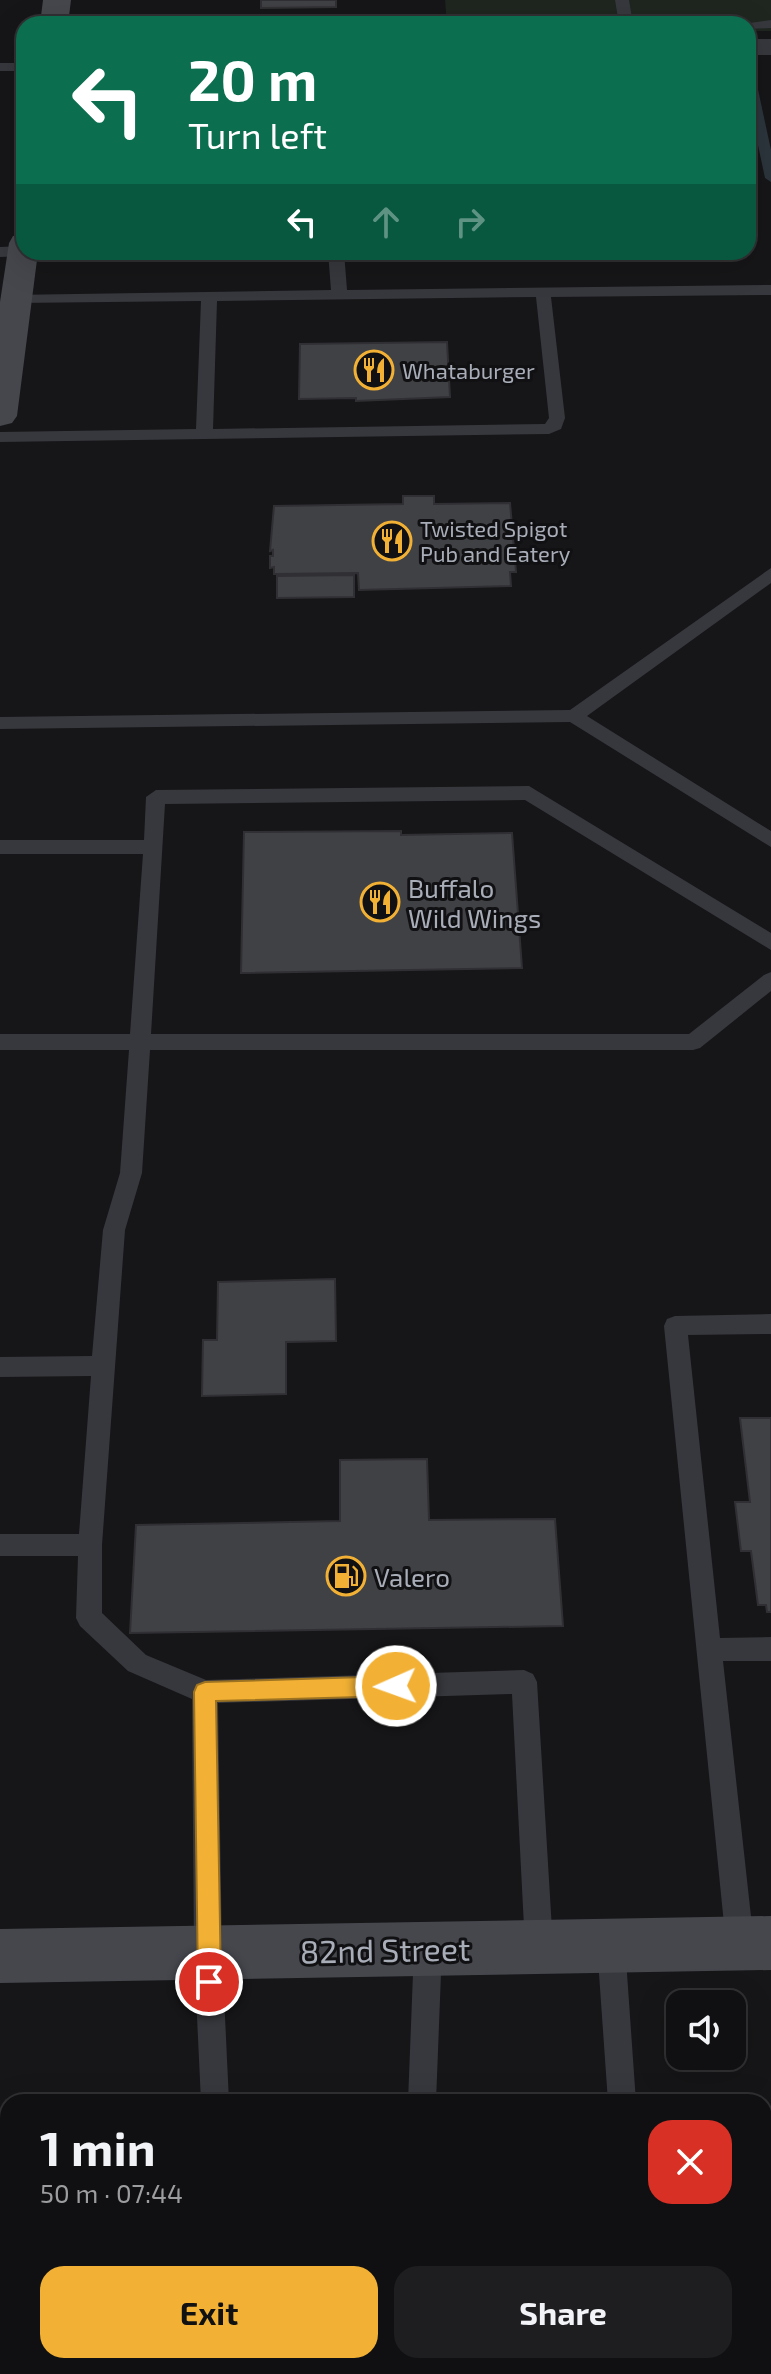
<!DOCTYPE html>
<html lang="en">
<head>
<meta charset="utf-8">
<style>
	body { margin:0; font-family:"Exo 2",sans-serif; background:#1e1e20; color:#f1f3f6; height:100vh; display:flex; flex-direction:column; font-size:30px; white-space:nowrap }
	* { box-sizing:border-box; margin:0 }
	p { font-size:26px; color:#9c9d9f }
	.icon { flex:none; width:44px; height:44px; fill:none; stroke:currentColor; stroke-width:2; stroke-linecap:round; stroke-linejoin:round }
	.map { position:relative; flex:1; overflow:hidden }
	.details { position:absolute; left:0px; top:2094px; width:772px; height:280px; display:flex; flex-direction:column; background:#101012; border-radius:24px 24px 0 0; box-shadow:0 8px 32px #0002,0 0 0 2px #303032 }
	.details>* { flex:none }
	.top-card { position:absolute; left:16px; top:16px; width:740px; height:244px; border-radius:24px; box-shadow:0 8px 32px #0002,0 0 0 2px #303032; background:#0b6e4f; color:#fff; overflow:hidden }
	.buttons { position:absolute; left:666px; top:1990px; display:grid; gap:16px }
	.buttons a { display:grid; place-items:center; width:80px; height:80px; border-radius:16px; background:#101012; box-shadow:0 8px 32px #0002,0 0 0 2px #303032; font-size:40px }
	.pin { position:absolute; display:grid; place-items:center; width:68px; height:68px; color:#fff; margin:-34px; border:4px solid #fff; border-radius:50%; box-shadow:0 2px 8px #0007 }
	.me { position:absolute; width:88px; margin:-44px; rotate:268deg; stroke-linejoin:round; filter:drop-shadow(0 0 6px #0008) }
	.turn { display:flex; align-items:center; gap:28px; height:168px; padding:0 40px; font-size:36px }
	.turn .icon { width:104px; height:104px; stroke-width:2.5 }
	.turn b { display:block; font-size:56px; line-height:68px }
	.lanes { display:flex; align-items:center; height:76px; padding:0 40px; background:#0003; justify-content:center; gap:40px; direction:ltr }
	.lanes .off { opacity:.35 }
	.round { display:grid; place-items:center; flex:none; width:84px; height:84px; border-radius:24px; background:#1e1e20 }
	.summary { display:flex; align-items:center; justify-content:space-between; height:136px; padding:0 40px }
	h1 { font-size:48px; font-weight:700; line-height:60px }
	.button { display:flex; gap:16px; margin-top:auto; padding:16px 40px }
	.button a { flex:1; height:92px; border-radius:24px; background:#f2b134; color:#111; font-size:32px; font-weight:700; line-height:92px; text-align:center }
	.button a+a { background:#1e1e20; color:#f1f3f6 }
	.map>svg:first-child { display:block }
</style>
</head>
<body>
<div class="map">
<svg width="771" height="2374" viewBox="0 0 771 2374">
	<rect width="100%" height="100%" fill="#161618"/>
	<path fill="#1e261f" d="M445,0H771V31H748V24H447Z"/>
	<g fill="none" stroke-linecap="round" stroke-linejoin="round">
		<path fill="#2c353c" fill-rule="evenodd" d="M748,68L754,71L771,150V182L765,178L748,98Z"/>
	</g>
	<path fill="#404145" stroke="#303034" stroke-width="2" d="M261,0H336V7L261,8Z
		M447,342L450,397L356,401V398L299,399L300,344Z
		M403,496H434V504L510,503L516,572H510L511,586L359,590L358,573L274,574V567L270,568V556H273V550L270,551L274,506L403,504Z
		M354,575V597L277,598V576Z
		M401,831V835L512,833L522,968L241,973L244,832Z
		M335,1279L336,1341L286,1342V1394L202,1396L203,1340H217L218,1282Z
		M740,1418H771V1612H767L766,1605H758L751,1551H741L735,1502H750Z
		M427,1459L429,1520L555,1519L563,1626L130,1633L136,1525L340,1521V1460Z
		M153,2366H288L295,2374H145Z"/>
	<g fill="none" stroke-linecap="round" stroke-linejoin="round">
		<path fill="#37383d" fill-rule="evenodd" d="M615,0H629L633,24H619Z
			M771,20V28L748,29V24H742Z
			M0,63H24V71H0Z
			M0,247L23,246L24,252H30L23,256L0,257Z
			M328,252H344L347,290L771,285V295L551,297L565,418L561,429L549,434L0,442V432L196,429L201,301L16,303L10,301V295L331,290ZM536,297L549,418L545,424L213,429L217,301Z
			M771,568V583L587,716L771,831V847L570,722L0,729V717L570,710Z
			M529,786L771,933V950L525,800L165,804L151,1034H689L764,975L771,972V991L700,1048L693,1050H150L142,1173L125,1230L102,1545V1613L146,1655L206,1680L524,1670L533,1674L537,1682L553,1946L549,1956L539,1960L529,1956L525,1946L512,1694L218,1703L222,1952L229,2102H201L194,1952L192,1699L128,1671L80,1626L76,1618L78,1556H0V1534H79L91,1376L0,1377V1357L92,1356L103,1230L120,1173L129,1050H0V1034H130L143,854H0V840H144L146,797L156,790Z
			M771,1314V1334L688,1335L720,1638L771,1637V1661H723L754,1944L750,1954L740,1958L730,1954L726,1944L664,1326L667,1319L675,1316Z
			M611,1931L621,1935L625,1945L636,2102H608L597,1945L601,1935Z
			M428,1934L438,1938L442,1948L436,2102H408L414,1948L418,1938Z
			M50,2366H85L82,2374H47Z
			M328,2366H364L361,2374H325Z
			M626,2366H656V2374H626Z"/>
		<path fill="#37383d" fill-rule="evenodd" d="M748,39H771V55H748Z"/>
		<path fill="#45474d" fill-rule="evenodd" d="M43,0H71L68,24H40Z
			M24,234V252H38L17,416L12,423L0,426V302L9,243L13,236Z
			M771,1916V1970L0,1983V1929Z"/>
	</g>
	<path fill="#f2b134" stroke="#9d7322" stroke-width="2" d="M396,1676L404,1679L407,1686L404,1693L396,1696L216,1701L221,1982L217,1990L209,1993L201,1990L198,1982L194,1692L197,1685L205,1682Z"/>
	<defs>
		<symbol id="restaurant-ring" viewBox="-11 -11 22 22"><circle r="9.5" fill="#111113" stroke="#f2b134" stroke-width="1.5"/><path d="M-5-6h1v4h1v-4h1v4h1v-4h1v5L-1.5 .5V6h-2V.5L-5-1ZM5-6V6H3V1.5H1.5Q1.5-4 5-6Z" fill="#f2b134"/></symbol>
		<symbol id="fuel-ring" viewBox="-11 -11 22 22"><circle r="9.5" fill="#111113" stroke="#f2b134" stroke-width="1.5"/><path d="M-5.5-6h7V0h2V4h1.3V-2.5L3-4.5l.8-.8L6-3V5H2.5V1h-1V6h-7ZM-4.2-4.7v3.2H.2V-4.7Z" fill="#f2b134"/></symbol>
	</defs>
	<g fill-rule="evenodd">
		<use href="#restaurant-ring" x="352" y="348" width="44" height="44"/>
		<use href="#restaurant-ring" x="370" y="519" width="44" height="44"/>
		<use href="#restaurant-ring" x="358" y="880" width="44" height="44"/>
		<use href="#fuel-ring" x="324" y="1554" width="44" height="44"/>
	</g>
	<g text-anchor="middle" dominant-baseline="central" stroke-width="6" stroke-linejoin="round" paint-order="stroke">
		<g font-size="22" fill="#a8adb8" stroke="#111113" text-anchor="start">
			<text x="402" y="370">Whataburger</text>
			<text x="420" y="528">Twisted Spigot<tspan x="420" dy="25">Pub and Eatery</tspan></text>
		</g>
		<g font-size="26" fill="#a8adb8" stroke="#111113" text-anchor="start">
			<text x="408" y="887">Buffalo<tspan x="408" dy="30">Wild Wings</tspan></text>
			<text x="374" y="1576">Valero</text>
		</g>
		<g font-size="32" fill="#a8adb8" stroke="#111113">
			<text transform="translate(385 1949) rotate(-1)">82nd Street</text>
		</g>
	</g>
</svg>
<div class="buttons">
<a><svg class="icon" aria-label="sound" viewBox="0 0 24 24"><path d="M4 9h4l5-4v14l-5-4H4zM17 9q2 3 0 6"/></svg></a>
</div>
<div class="pin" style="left:209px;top:1982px;background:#d93025"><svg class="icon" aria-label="arrive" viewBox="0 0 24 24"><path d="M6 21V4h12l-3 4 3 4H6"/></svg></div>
<svg class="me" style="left:396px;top:1686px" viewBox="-20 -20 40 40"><circle r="17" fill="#f2b134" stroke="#fff" stroke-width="3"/><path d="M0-11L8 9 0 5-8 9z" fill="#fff"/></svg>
<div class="top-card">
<div class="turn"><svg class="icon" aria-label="left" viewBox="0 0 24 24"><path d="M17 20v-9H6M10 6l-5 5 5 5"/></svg><div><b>20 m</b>Turn left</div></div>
<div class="lanes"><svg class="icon" aria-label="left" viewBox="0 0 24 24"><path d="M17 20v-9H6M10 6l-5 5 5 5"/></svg><svg class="icon off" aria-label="ahead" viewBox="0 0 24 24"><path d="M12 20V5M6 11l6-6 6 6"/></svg><svg class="icon off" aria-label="right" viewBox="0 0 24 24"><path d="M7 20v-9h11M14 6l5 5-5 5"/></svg></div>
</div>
<section class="details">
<div class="summary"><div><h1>1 min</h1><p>50 m · 07:44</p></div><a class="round" style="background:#d93025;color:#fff"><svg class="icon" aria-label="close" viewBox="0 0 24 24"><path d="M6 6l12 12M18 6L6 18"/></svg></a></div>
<div class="button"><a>Exit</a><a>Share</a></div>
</section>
</div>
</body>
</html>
